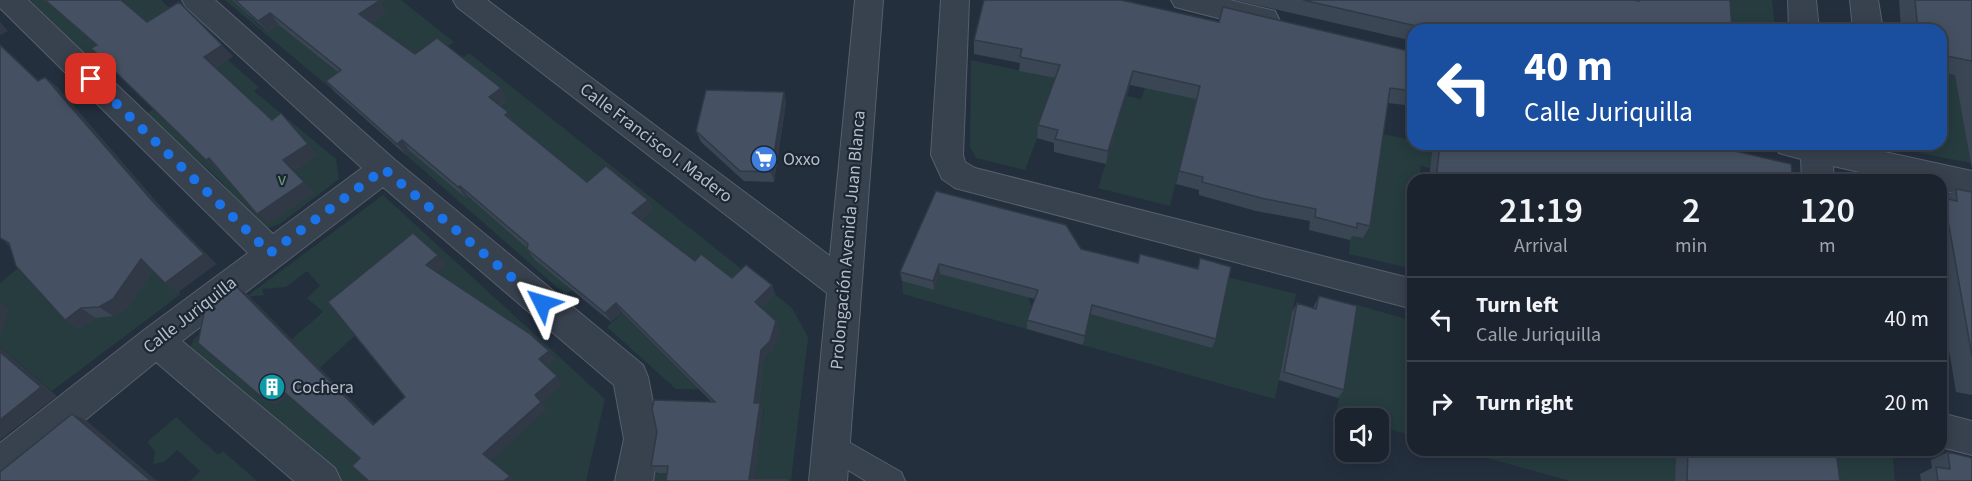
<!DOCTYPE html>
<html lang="en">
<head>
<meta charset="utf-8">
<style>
	body { margin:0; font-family:"Source Sans 3",sans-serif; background:#242b36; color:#f1f3f6; height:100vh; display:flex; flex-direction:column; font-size:22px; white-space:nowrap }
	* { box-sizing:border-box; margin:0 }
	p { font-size:20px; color:#a0a4aa }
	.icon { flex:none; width:33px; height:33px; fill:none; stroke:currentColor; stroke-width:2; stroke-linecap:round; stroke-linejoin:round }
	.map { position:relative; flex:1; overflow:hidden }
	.panel { position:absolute; left:1407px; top:174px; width:540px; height:282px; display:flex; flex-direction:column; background:#1b232e; border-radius:18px; box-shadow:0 3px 15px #0003,0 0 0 2px #39404a }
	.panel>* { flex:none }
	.guide { position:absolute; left:1407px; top:24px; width:540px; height:126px; border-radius:18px; box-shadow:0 3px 15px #0003,0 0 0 2px #39404a; background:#1a4fa0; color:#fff; overflow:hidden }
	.controls { position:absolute; left:1335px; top:408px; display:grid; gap:12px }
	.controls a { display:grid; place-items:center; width:54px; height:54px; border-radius:12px; background:#1b232e; box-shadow:0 3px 15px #0003,0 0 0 2px #39404a; font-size:30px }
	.pin { position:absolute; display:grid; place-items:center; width:51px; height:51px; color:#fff; margin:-26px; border-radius:12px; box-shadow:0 3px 9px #0006 }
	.me { position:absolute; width:66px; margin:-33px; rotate:310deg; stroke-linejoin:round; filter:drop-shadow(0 0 4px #0008) }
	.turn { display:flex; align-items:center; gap:21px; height:126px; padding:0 18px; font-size:27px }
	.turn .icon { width:78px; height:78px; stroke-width:2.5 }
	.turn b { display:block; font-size:42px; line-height:51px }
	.eta { display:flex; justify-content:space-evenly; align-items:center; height:102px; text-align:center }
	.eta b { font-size:36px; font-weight:600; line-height:42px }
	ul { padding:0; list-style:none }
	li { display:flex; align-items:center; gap:18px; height:84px; padding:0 18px; border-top:2px solid #39404a }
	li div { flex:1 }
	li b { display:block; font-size:22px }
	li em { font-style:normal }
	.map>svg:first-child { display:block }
</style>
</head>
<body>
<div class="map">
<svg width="1972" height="481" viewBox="0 0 1972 481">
	<rect width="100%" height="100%" fill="#242f3e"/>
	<path fill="#263c3f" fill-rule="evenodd" d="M30,0H161L181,19L100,69Z
		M225,0H274L249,16L263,29L283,16L379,0H401L454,42L422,65L367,69L335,92Z
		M1715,0H1772L1775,30H1693Z
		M1948,22L1971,163L1920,153L1910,144H1941V30Z
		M1065,48L1059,80L1025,170L976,158L970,147L971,60L1054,78Z
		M469,53L749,275L736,287L695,275L636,233L566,295L406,155L427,138L397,146L371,124L410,96L496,108L507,99L451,66Z
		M228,60L259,87L254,91L336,159L339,179L280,224L268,228L258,224L221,181L146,114Z
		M1145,88L1413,140V144H1460L1539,180H1479L1421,166L1419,180H1413V221L1409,268L1349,254L1352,210L1193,114L1170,206L1098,188L1127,96L1141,99Z
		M383,195L605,399L586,481H337L189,350L194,339L216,321L211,350L219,362L242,359L255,371L323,312L307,298L320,286L307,271L286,287L262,289L264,295L246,297ZM446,264L438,272L465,295L370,308ZM361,330L425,382L375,429L296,390Z
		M0,236L136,249L181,294L52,391L0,347V283L23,264Z
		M947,256L968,281L1028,297L1033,311L1027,329L903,294L902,281L934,290Z
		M1227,277L1296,294L1275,399L1083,345L1090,314L1212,348Z
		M775,294L792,308L808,337L791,481H646L647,473L738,474L756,462L764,410L758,409L760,390L676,389L607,327L628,307L666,356L686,375Z
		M1354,304L1413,321V436L1379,426L1378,418H1350L1336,415Z
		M176,417L218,455L223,451L257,481H190L200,471L177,450L164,462L153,464L155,451L147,442Z
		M1458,450H1676L1675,481H1570Z
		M1796,450H1892L1895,481H1824Z"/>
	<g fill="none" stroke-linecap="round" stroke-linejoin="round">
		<defs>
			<path id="service" d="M831,432L901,472L905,481H866L822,454L818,445L822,436Z"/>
			<path id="minor" d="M0,0H28L273,234L362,168L186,7L182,0H215L395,160L643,365L648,377L660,439L653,481H615L624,439L614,385L383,187L182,341L335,468L341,481H294L156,362L13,479L0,481V443L144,330L248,253L0,8Z
				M453,0H487L830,256L855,0H883L847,481H809L827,293L457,7Z
				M941,0H969L963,155L965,162L975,168L1413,279V309L955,188L942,179L931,155Z
				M1171,0H1230L1275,11L1279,19L1275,27L1265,30L1175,7Z
				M1788,0H1816L1819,30H1789Z
				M1850,0H1878L1883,30H1853Z
				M1774,144H1848L1972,171V197L1941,190V180H1895L1833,166L1834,180H1802L1801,159L1779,153Z
				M1941,413L1972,421V455L1941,447Z"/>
		</defs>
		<use href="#service" stroke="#565f6c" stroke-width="2"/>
		<use href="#minor" stroke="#565f6c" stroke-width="2"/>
		<use href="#service" fill="#38414e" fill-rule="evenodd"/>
		<use href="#minor" fill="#38414e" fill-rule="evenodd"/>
	</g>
	<path fill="#3b4654" d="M44,0H121L147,22L233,56L216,68L272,120L318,155L294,171L314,193L268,224L219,170L218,171L96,45Z
		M232,0H384L380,3L387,12L372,23L415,54L437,38L501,88L507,99L500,106L508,112L515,124L587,182L606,166L648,200L653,210L641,220L695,261L701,254L732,278L746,265L772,285L775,294L761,308L776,321L780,330L773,350L764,358L759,403L763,411L754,479H788L789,481H666L667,473H657L651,466L657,432L652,409L654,400L712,402L622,312L611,322L534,259L527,249V248L468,196L466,198L410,151L406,155L335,92L326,81L338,72L279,25L268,32Z
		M1235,0H1730L1732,30H1413V41Z
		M1899,0H1972V169L1955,75L1941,72V30H1901Z
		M974,40L1413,52V106L1388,103L1370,226L1363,238L1352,236L1350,240L1309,230L1310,221L1256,211L1199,195V190L1176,184L1196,99L1130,85L1106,164L1054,152V143L1037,138L1038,125L1055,78L1019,71L1020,63L974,54Z
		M0,44L39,81L45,77L58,88L166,213L216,264L178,292L165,283L153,270L127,309L113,316L96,318L80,329L65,320L10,245L0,238Z
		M784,92L786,103L774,182L744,181L701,142L696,131Z
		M1433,144H1705L1793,180H1429Z
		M1956,189L1972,192V395L1956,392L1941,301V200Z
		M936,191L1081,249L1138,263L1197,268L1200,258L1216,339L1212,348L1090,314L1083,345L1027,329V320L1035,299L940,274L934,290L902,281L900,272Z
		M1319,296L1344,390L1338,398L1279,380L1292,312L1297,303L1313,308Z
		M1413,329V394L1406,392Z
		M1676,450H1831L1840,481H1675Z
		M1948,452L1972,481H1921L1920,474L1932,468L1931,460Z"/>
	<path fill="#303945" d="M374,0H384L380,3L387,12L368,26L359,14Z
		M270,13L279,25L268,32L258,21Z
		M0,22L8,31L0,35Z
		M0,44L51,92L38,81L0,45Z
		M222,45L233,56L215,68L204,57Z
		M1133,71L1130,85L1106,164L1108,151Z
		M45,77L58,88L166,213L216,264L178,292L165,283L154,203Z
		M501,88L507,99L496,108L489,97Z
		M784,92L786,103L774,182L771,172Z
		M508,112L515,123L511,126L505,115Z
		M291,124L318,155L294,171L314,193L268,224L257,214L283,160Z
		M402,140L410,151L406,155L397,144Z
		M209,158L220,169L218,171L206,160Z
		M460,186L468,196L466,198L458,187Z
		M648,200L653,210L637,223L632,213Z
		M438,255L447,265L434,275L426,265Z
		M141,259L154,268L127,309L113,316L99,307Z
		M939,264L940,274L934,290L933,281Z
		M235,285L247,294L383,432L373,425Z
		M772,285L775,294L758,311L755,302Z
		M0,302L9,308L0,337Z
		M616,303L622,312L611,322L605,313Z
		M81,308L96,318L80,329L65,320Z
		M776,321L780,330L773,350L764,358L758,411L754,403L761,350Z
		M0,347L57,396L0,440Z
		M549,351L556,359L546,368L539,359Z
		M557,376L564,384L542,403L548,409L491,461L483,454L535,395Z
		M277,386L289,394L275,406L263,398Z
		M760,403L763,411L754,481L749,479Z
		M72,414L87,421L157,481H151Z
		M510,476L516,481L505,480Z"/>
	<path fill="#455162" stroke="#303945" stroke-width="1.5" d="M45,0H121L147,22L179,2L222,45L204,57L272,120L281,113L308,144L283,160L304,182L257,214L209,158L206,160L91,48L97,45Z
		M235,0H378L379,1L359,14L415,54L437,38L501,88L489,97L508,112L505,115L587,182L606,166L648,200L632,213L695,261L701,254L732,278L746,265L772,285L755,302L776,321L770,341L761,350L754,403H760L749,479H788L787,481H666L668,466H651L657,432L652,409L654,400L715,402L616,303L605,313L527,249L528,244L460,186L458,187L402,140L397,144L326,81L341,70L270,13L258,21Z
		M984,0H1121L1219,22L1223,7L1413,52V91L1390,88L1370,226L1357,223V228L1315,217L1316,209L1261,198L1202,182L1203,177L1179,171L1200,86L1133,71L1108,151L1055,139L1058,130L1038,125L1060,65L1020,57L1022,49L974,40Z
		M1303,0H1634L1639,1V0H1730L1732,30H1421V27Z
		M1915,0H1972V63V61L1941,55V30H1918Z
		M0,45L38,81L45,77L154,203L204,254L165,283L141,259L113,299L99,307L81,308L65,320L16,266L9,243L0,238Z
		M706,90L784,92L771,172L740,171L696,131Z
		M1440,144H1705L1791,164L1793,180H1436Z
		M1956,189L1972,192V356L1944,198L1957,201Z
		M936,191L1066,225L1081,249L1138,263L1140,254L1198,269L1200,258L1231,267L1216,339L1092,305L1085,336L1027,320L1038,290L939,264L933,281L900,272Z
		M413,233L438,255L426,265L530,334L549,351L539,359L557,376L535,395L541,402L483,454L510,476L505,480V481H369L352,466L360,458L277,386L263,398L198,343L205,308L235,285L373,425L405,397L328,302Z
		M1319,296L1357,306L1344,390L1284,372L1297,303L1316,309Z
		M0,352L41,387L0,420Z
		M72,414L151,481H0V472Z
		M1688,450H1831L1836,452L1840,481H1687Z
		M1948,452L1972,458V481H1938L1936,467L1950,469Z"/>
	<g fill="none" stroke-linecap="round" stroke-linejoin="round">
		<path stroke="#1a73e8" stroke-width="10" stroke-dasharray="0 18" d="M91,79L270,253L384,169L542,303"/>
	</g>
	<defs>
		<symbol id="supermarket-disc" viewBox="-11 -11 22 22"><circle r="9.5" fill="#3f7fe0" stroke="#1d2633"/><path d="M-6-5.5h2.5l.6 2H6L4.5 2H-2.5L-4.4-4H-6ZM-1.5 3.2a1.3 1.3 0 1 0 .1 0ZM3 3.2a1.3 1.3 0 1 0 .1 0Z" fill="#fff"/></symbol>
		<symbol id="building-disc" viewBox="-11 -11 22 22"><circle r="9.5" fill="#0f9aa8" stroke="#1d2633"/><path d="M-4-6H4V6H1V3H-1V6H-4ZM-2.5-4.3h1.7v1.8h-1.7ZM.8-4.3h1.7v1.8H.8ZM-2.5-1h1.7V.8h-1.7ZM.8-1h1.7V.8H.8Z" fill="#fff"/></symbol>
	</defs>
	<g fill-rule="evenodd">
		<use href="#supermarket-disc" x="749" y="144" width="30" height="30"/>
		<use href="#building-disc" x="257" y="372" width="30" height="30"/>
	</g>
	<g text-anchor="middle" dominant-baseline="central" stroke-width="4.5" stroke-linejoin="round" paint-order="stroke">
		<g font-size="18" fill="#b4bcc9" stroke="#1d2633">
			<text transform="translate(656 143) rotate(37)">Calle Francisco I. Madero</text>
			<text transform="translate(848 240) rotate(-85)">Prolongación Avenida Juan Blanca</text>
			<text transform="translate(190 315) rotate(-38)">Calle Juriquilla</text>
		</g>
		<g font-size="18" fill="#b4bcc9" stroke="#1d2633" text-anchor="start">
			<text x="783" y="159">Oxxo</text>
			<text x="292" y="387">Cochera</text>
		</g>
		<g font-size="18" fill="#6b9a76" stroke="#1d2633">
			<text x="282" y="179">v</text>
		</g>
	</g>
</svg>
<div class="controls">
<a><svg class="icon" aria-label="sound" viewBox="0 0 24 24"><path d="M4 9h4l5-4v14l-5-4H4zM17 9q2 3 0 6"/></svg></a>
</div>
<div class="pin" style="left:91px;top:79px;background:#d93025"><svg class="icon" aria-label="arrive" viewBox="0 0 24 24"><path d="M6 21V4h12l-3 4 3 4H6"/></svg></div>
<svg class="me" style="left:542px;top:303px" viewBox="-20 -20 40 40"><path d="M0-17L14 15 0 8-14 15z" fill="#1a73e8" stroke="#fff" stroke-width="4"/></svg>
<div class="guide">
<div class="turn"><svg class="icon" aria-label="left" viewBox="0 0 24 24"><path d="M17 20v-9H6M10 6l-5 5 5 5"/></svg><div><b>40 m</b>Calle Juriquilla</div></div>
</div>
<section class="panel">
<div class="eta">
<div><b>21:19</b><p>Arrival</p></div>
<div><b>2</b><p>min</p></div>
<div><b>120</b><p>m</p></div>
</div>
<ul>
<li><svg class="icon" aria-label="left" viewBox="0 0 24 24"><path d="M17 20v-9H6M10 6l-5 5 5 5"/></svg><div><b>Turn left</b><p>Calle Juriquilla</p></div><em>40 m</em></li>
<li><svg class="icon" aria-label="right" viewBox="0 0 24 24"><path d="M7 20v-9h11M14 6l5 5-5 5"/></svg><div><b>Turn right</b></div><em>20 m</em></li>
</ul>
</section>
</div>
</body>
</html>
